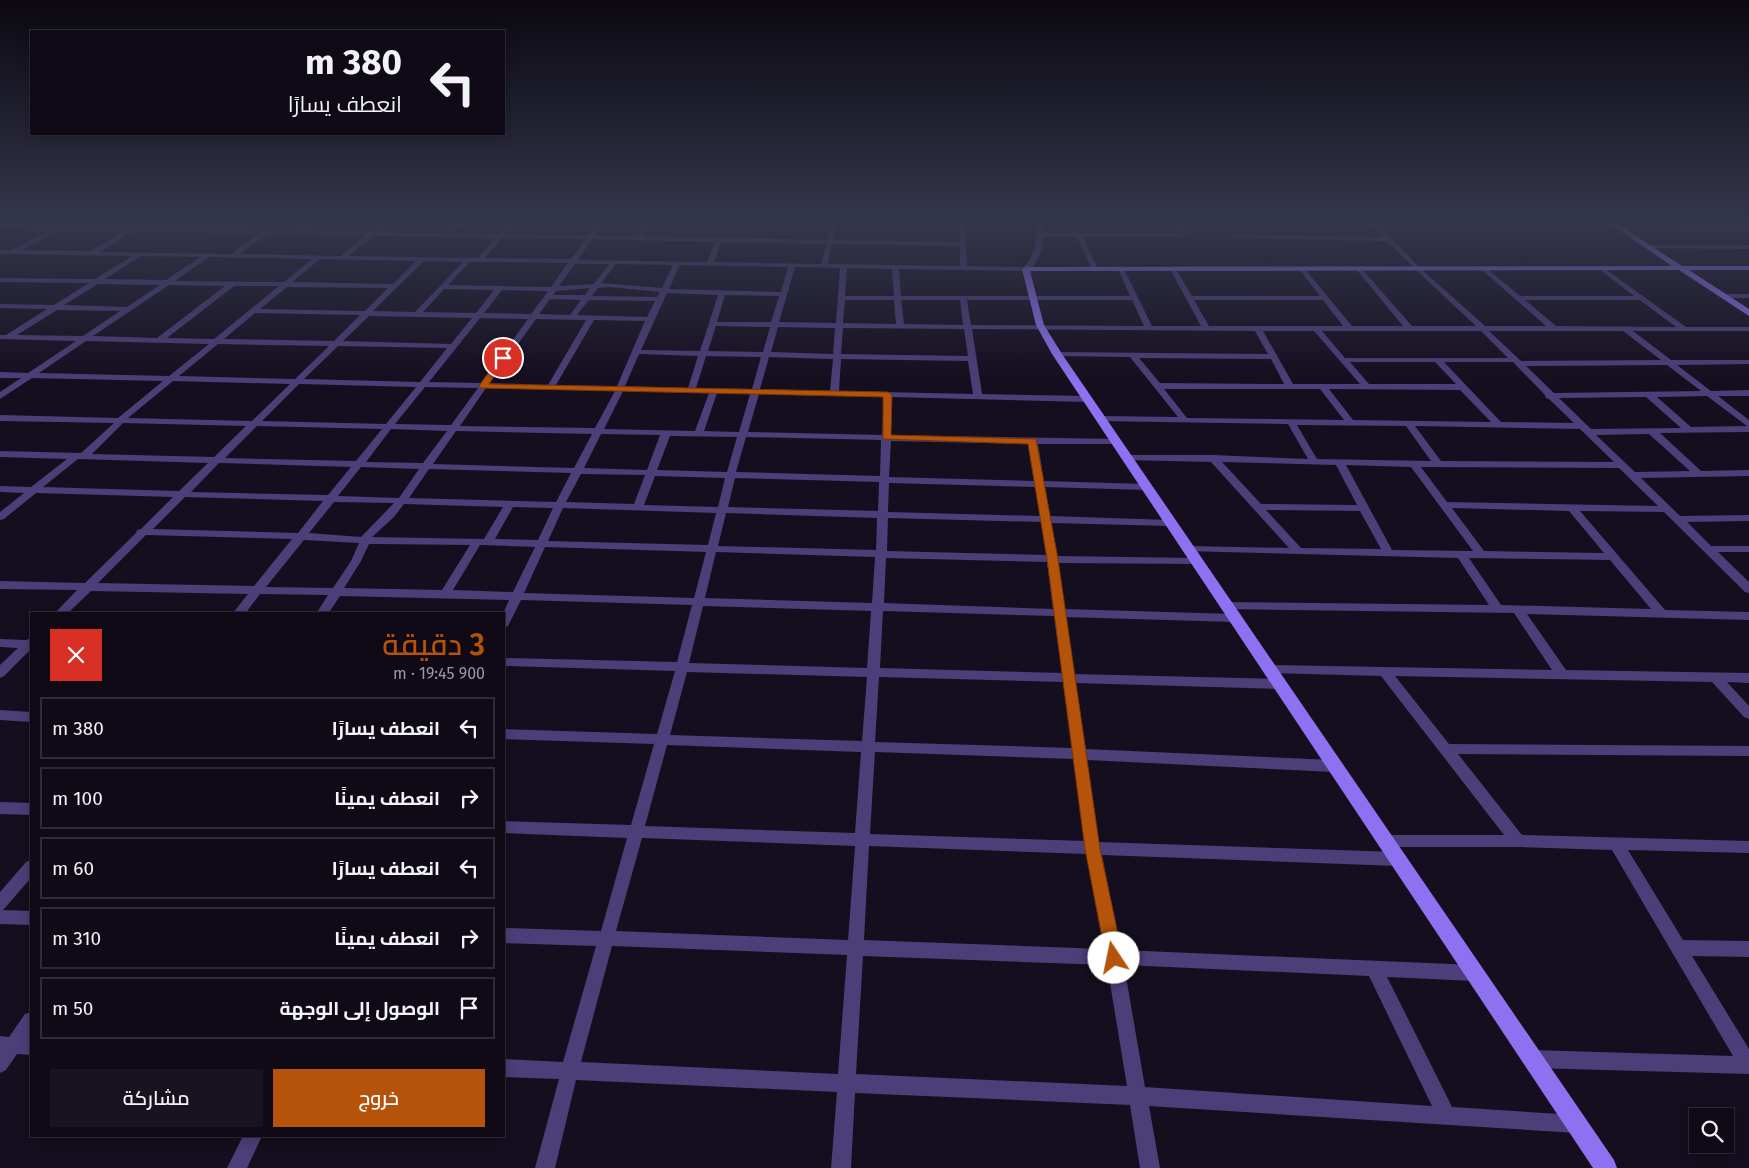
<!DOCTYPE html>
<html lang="ar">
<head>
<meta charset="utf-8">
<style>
	body { margin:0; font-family:"Fira Sans",Cairo,sans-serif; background:#18131f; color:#f1f3f6; direction:rtl; height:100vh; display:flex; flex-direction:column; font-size:19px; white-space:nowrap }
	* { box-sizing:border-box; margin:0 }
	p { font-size:16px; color:#9b9aa1 }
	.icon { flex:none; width:28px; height:28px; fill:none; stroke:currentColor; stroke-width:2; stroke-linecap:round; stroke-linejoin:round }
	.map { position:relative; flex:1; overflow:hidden; direction:ltr }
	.sheet { position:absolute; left:30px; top:612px; width:475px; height:525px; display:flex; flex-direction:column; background:#0f0a16; border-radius:0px; box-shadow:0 2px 12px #0003,0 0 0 1px #2f2b35; direction:rtl }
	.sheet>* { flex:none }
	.hud { position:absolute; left:30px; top:30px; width:475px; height:105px; border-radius:0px; box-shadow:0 2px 12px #0003,0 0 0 1px #2f2b35; direction:rtl; background:#0f0a16; color:#f1f3f6; overflow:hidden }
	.controls { position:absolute; left:1689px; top:1108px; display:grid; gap:10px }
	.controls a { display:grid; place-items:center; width:45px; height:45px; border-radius:0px; background:#0f0a16; box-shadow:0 2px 12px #0003,0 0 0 1px #2f2b35; font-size:25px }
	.pin { position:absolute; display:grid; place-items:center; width:42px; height:42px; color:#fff; margin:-21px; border:2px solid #fff; border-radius:50%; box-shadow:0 1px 5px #0007 }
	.me { position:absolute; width:55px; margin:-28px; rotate:349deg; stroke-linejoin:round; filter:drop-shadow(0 0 4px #0008) }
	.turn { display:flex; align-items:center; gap:18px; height:105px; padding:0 20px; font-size:22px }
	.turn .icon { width:65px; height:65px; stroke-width:2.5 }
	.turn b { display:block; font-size:35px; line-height:42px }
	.round { display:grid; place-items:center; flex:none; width:52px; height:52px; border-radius:0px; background:#18131f }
	.headline { display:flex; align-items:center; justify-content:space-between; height:85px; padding:0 20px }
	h1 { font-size:30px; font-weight:600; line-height:38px; color:#b45309 }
	.primary-button { display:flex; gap:10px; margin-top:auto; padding:10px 20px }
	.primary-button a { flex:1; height:58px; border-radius:0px; background:#b45309; color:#fff; font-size:20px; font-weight:600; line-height:58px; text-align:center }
	.primary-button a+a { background:#18131f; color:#f1f3f6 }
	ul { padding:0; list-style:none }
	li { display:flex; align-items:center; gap:15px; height:62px; margin:0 10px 8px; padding:0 10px; border:2px solid #2f2b35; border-radius:0px }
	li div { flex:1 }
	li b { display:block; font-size:19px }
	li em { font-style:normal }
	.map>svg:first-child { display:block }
</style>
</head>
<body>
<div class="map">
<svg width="1749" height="1168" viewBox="0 0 1749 1168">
	<rect width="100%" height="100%" fill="#140e1e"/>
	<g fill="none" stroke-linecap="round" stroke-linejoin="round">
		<path fill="#4c3e78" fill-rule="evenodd" d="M141,221H148L139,228L297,230L310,221H317L305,230L369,232L382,221H389L377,232L446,233L459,221H465L454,233L499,234L510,221H516L505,234L588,235L599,221H605L595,236H638L648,221H654L644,236L827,240L830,225L709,223L706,221L910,222L912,223V225H836L833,240L960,242L959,221H965L967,266L1024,267C1038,250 1036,242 1037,221H1043V233H1180L1175,221H1181L1187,233L1182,237H1083L1098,269L1095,271L1092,269L1077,237H1043C1043,250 1038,264 1026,271L899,269L901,296H1130L1118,269L1121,267L1124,269L1152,326H1201L1170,269L1171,268H1175L1192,296H1320L1299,269L1302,267L1304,268L1352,326H1403L1357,270L1356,269L1359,267L1361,268L1412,326H1476L1416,270L1387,241L1233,238L1230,236L1233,234L1384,237L1369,221H1375L1420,268L1485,326H1546L1481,269V267H1485L1520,296H1634L1599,269V267L1601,266L1686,327H1749V331H1633L1671,360H1749V364L1677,365L1711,391L1749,390V396H1718L1749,420V432L1660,433L1701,471L1749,470V476L1641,478L1680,516L1749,515V521L1687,522L1711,546H1749V552H1718L1749,582V593L1745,592L1664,512L1580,511L1665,610L1749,612V620L1527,614L1566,670L1749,673V683L1727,682L1749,706V719L1744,717L1712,682L1395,676L1449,744L1749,746V756L1458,754L1522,835L1749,841V853L1628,850L1683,940L1749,941V957L1692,956L1749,1049V1074L1532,1068L1526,1065L1523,1059L1526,1053L1532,1050L1733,1056L1612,850L1518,847H1385L1380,845L1378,841L1380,837L1385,835H1504L1381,676L1269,673L1265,672L1263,669L1265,666L1269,665L1552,670L1514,613L1222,609L1220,606L1222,603L1226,602L1489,605L1458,558L1184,551L1183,549L1188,546L1289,548L1211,462L1125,460L1120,457L1122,455H1213L1308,459L1288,424L1097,421L1096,419L1100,416L1178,417L1130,357L1057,356L1053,354L1057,352L1268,354L1255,331L972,329L982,394L1087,396L1091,399L1087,402L892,397L891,435L1118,439L1120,441L1115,444H1038L1044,481L1146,484L1151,487L1146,490L1045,487L1050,516L1170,520L1175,523L1170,526L1051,523L1057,556L1196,558L1201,561L1196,564L1058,563L1065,609L1234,614L1240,618L1234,622L1066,617L1074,674L1279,679L1283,681L1285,684L1283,687L1279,689L1076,683L1086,749L1334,760L1339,762L1341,766L1339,770L1334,772L1087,760L1099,842L1397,852L1402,854L1405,859L1402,864L1397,866L1102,855L1121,950L1474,965L1480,967L1482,973L1480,979L1474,981L1387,977L1452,1107L1576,1115L1583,1117L1585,1124L1583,1131L1576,1133L1149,1106L1160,1168H1140L1130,1105L855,1093L851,1168H831L837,1092L576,1080L555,1168H535L559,1079L504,1077V1059L563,1062L596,946L504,943V928L601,931L627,838L504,833V821L631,825L654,744L504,739V729L657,734L675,671L504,666V658L677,662L692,605L521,600L508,626L504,627L503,614L509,600L340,596L328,614H316L328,595L260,594L245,614H232L248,594L91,591L67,614H54L77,590L0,589V581L85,583L136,533L137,530L141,529L173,497L36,493L4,519L0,520V512L24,493L0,492V486L31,487L67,459L0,457V451L81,453L114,423L0,421V415L118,418L163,381L32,378L0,399V392L21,378H0V372L28,373L76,341L0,339V335H6L47,309L0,308V304L54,305L89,283L0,282V278L95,279L132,256L0,254V250H12L51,230L0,229V225L130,227ZM60,230L124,231L90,251L22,250ZM133,231L259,233L232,254L100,252ZM267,234L365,235L341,256L240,254ZM373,236L495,238L478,258L349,256ZM502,238L586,239L571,259L485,258ZM592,239L715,242L707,262L578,260ZM721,242L826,244L821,264L714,262ZM832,244L960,246V266L828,264ZM141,256L200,257L166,280L105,279ZM209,257L312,259L284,282L175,281ZM320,259L416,261L393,284L292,282ZM424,261L463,262L415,312L373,311ZM470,262H480L568,263L551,287L448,285ZM575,264H609L594,284L559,286ZM616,264L673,265L662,288L601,283ZM680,265L788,267L781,292L669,289ZM795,267L840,268L836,323L779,322ZM847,268L892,269L894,296H845ZM98,284L160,285L127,307L64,305ZM169,285L225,286L157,338L93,336ZM234,286H279L214,339L167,338ZM287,287L388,288L365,311L260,309ZM609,287L660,292L657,297L592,296L598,288ZM590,288L585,295H553L556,291ZM444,289L494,290L476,313L423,312ZM502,290L548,291L531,314L484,313ZM667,293L718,295L700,351L641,350ZM725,295L779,296L771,322H717ZM550,299L581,300L570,315L539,314ZM589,300L655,301L647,317L577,315ZM845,300H894L896,324L843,323ZM901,300H960L963,325L904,324ZM967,300H1132L1144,326L971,325ZM1194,300H1323L1343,326H1209ZM1525,300H1640L1676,327L1556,326ZM57,310L120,311L83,336L17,335ZM255,313L360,315L334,341L224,339ZM369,316L472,318L451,344L343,341ZM480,318L528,319L482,383L429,382ZM536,319L586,320L548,385L490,383ZM594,320L645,321L617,386L556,385ZM716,326L770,327L763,352L708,351ZM778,327L835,328L833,354L771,352ZM843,328L964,329L968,356L841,354ZM1263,331H1314L1360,384H1293ZM1322,331H1481L1508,358H1345ZM1489,331H1623L1661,360L1521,361ZM86,341L209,344L169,376L39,373ZM218,344L329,346L295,379L179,376ZM338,346L447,348L420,382L304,379ZM639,354L698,356L688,388L625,386ZM706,356L761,357L752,389L696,388ZM769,357L833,359L830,391L760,389ZM1139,358L1271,359L1284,384L1160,383ZM841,359L968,361L973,394L839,391ZM1350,362H1435L1456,384H1369ZM1444,362H1513L1545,395L1546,398L1549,399L1574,423L1501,422ZM1667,365L1701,391L1554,393L1526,366ZM173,381L290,384L252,421L128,418ZM299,384L416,387L386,424L262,421ZM425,387L478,388L451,425L395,424ZM486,388L615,391L595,428L460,426ZM1164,389H1320L1344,420L1187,418ZM1329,389L1460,390L1491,422L1353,420ZM623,391L709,393L695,431L604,429ZM717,393L750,394L739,432L704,431ZM759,394L884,397L882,435L748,432ZM1707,396L1747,426L1691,427L1657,397ZM1646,397L1681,428L1591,429L1559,398ZM123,423L246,426L214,457L92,454ZM1297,425L1406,426L1431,461L1317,459ZM257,426L382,429L356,461L225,458ZM1415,426L1580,429L1614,462L1441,461ZM391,429L447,431L423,463L366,462ZM456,431L592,434L574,468L433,464ZM601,434L660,435L647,470L584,468ZM1649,434L1690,471L1635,472L1596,435ZM670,436L737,437L727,472L657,470ZM746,437L881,440L880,476L736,472ZM891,441L1029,444L1034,481L889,477ZM78,459L208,463L179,491L43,487ZM1222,462L1336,465L1357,505L1261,504ZM219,463L351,467L328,495L191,492ZM1346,465L1411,467L1473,551L1392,550ZM361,467L419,469L399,498L338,496ZM1421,467L1619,468L1658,506L1447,502ZM429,469L571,473L556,502L409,498ZM581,474L645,475L634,504L566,502ZM655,476L725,478L718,507L644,505ZM735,478L879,482L878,511L728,507ZM889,483L1035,487L1040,516L888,512ZM185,497L323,501L298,533L153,529ZM334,502L394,503L361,537L309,533ZM404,504L503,507L484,539L372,537L394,517ZM513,507L553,508L538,540L495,539ZM563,508L716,513L708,545L548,541ZM1452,508L1569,511L1604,553L1484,551ZM1266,510L1360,511L1381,549L1301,548ZM726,513L877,518L876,550L718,546ZM888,518L1041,522L1046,555L887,551ZM146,535L292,539L254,586L98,583ZM304,540L359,543L351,561L333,588L266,587ZM369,544H376L470,545L442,590L344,588L361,561ZM480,545L535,547L513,592L453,590ZM545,547L706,552L694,598L524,593ZM716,552L875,557L872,603L705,598ZM886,558L1047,562L1053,609L884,603ZM1469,558L1610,560L1651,609L1501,605ZM703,606L871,611L867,668L689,663ZM883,611L1054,616L1062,673L880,668ZM687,672L867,677L862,741L670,735ZM879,677L1063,682L1072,748L875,742ZM667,745L861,752L855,833L645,826ZM875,752L1073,759L1085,841L870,834ZM642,838L855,846L848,940L616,931ZM869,846L1087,854L1104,949L864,940ZM612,946L847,955L838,1074L581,1062ZM863,956L1107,965L1127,1086L856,1074ZM1124,965L1369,976L1432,1106L1145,1087Z
			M1620,227H1749V231L1618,230V228Z
			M1648,245H1749V249L1646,248L1645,247Z
			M1721,294H1749V298H1724L1720,296Z
			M31,638V649L4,676L0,678V665L18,648L0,647V639L26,640Z
			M0,710L31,712V722L0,720Z
			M0,802L31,803V815L0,814Z
			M31,860V878L3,910L31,911V925L0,924V892L26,862Z
			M31,1012V1034L29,1037H31V1055L17,1054L6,1070L0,1073V1036L9,1037L25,1014Z
			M243,1136H262L247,1168H227Z"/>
		<path fill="#8d71f0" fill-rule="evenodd" d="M1606,221H1613L1682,266H1749V270H1689L1749,309V316L1679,270L1030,271L1044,325L1062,354L1614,1160L1617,1168H1593L1052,354L1036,325L1022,269L1026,267L1672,266Z"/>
	</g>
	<linearGradient id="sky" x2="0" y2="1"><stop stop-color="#0b0810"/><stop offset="0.58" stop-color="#34364c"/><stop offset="1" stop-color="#34364c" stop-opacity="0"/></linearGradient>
	<rect width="1749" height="384" fill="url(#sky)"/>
	<path fill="#b45309" stroke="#753606" d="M500,356L507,358L489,384L888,392L892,395L891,435L1036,439L1058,559L1100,849L1123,958L1120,963L1114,965L1109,963L1106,958L1085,849L1047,559L1028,444L883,439V397L480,388L479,386Z"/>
</svg>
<div class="controls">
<a><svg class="icon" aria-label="search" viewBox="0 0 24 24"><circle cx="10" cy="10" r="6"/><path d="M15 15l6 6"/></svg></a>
</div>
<div class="pin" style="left:503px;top:358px;background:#d93025"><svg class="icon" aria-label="arrive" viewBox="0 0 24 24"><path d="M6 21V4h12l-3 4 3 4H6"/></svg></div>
<svg class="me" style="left:1114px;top:958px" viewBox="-20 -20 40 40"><circle r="19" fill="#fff"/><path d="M0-13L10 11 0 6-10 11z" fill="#b45309"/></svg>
<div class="hud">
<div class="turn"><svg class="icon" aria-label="left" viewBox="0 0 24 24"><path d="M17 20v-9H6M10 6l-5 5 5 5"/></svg><div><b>380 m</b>انعطف يسارًا</div></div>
</div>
<section class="sheet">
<div class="headline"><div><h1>3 دقيقة</h1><p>900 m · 19:45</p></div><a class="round" style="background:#d93025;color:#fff"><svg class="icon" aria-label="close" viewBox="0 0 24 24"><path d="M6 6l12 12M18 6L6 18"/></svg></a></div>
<ul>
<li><svg class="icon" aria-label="left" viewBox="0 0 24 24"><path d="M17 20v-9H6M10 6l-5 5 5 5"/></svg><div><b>انعطف يسارًا</b></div><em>380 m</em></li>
<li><svg class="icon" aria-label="right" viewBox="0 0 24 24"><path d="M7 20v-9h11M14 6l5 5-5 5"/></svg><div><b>انعطف يمينًا</b></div><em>100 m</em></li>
<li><svg class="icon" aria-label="left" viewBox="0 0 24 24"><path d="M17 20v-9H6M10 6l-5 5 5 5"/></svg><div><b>انعطف يسارًا</b></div><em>60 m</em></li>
<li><svg class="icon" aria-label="right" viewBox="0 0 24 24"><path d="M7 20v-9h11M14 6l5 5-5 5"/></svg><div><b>انعطف يمينًا</b></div><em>310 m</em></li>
<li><svg class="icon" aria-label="arrive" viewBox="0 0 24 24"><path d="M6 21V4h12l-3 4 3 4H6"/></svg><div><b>الوصول إلى الوجهة</b></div><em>50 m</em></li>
</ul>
<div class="primary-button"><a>خروج</a><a>مشاركة</a></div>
</section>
</div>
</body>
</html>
